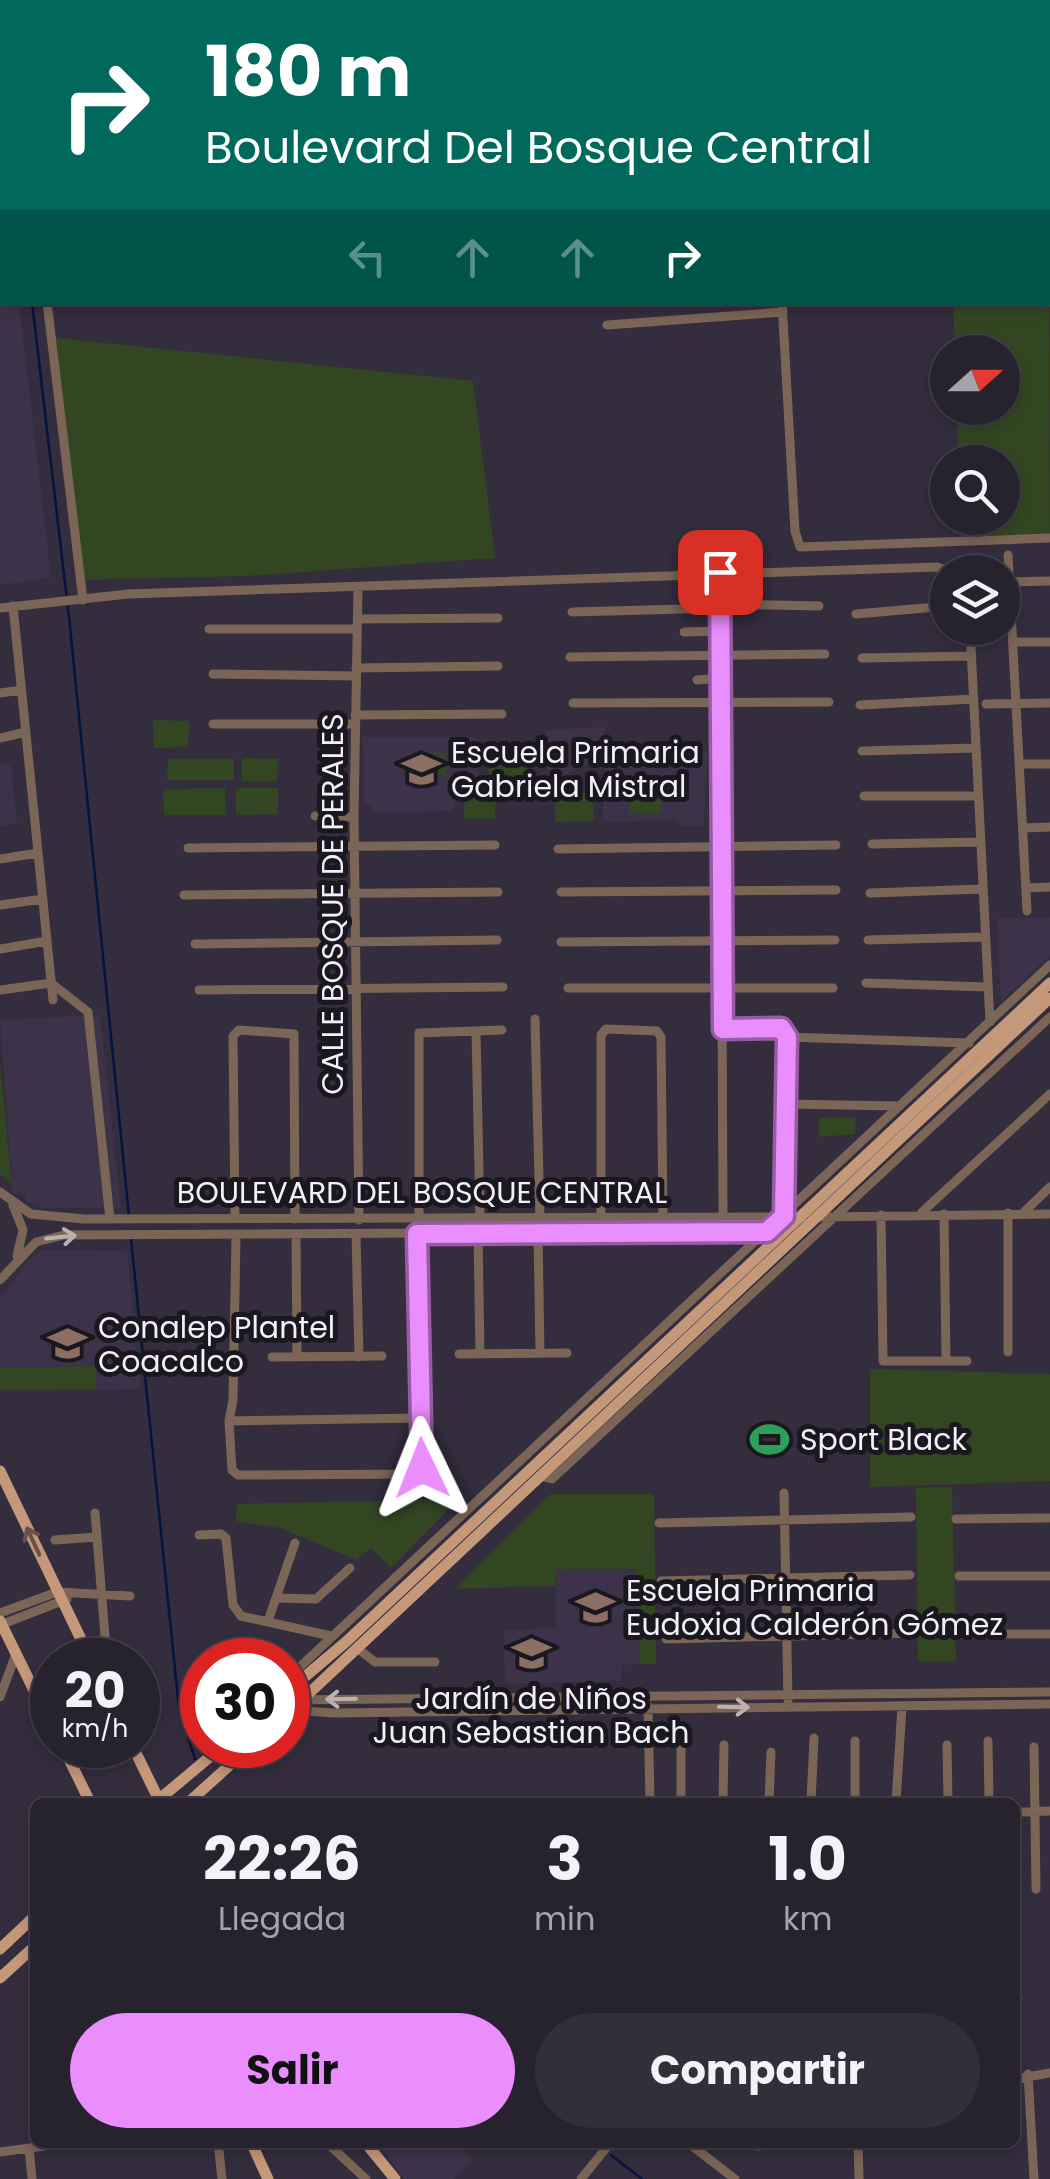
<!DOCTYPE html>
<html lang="es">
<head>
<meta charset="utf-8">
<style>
	body { margin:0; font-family:Poppins,sans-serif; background:#322f3a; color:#f1f3f6; height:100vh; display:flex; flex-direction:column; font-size:38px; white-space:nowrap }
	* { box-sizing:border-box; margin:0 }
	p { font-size:32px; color:#a4a4aa }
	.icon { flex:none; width:55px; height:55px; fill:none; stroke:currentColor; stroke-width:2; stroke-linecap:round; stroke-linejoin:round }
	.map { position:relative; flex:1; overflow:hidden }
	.drawer { position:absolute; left:30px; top:1798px; width:990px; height:350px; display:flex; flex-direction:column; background:#26222e; border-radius:15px; box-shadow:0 5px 15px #0003,0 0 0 2px #423f4a }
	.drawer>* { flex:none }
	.top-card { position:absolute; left:0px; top:0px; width:1050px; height:305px; box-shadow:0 5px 15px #0003,0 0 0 2px #423f4a; background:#00695c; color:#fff; overflow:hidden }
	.needle { width:65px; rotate:69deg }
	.tools { position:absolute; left:930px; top:335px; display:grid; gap:20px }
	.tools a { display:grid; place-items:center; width:90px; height:90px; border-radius:50%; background:#26222e; box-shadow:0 5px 15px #0003,0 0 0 2px #423f4a; font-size:50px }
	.speed { position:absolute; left:30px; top:1638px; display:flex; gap:20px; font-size:50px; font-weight:700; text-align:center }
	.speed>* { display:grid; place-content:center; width:130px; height:130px; border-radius:50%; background:#26222e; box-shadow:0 5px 15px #0003,0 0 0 2px #423f4a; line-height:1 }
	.speed small { font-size:25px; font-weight:400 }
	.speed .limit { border:15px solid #d22; background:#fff; color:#111 }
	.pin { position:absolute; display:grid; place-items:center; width:85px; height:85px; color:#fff; margin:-42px; border-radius:20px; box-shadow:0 5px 15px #0006 }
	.me { position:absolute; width:110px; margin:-55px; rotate:358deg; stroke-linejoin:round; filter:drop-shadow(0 0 8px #0008) }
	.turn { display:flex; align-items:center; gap:35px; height:210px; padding:0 40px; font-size:45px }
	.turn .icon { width:130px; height:130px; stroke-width:2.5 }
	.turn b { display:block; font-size:70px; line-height:85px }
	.lanes { display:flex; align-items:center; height:95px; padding:0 40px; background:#0003; justify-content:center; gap:50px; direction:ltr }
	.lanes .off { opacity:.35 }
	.eta { display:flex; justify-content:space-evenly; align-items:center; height:170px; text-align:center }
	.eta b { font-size:60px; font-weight:700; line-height:70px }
	.button { display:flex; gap:20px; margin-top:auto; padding:20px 40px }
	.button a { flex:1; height:115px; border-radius:60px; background:#ea8dfd; color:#111; font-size:40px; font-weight:700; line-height:115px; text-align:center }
	.button a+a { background:#322f3a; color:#f1f3f6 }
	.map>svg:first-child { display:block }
</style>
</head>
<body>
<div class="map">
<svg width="1050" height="2179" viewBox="0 0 1050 2179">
	<rect width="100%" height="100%" fill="#332d3e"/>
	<path fill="#3c334a" d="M0,134L2,302L19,303L51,578L0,585Z
		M605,727V756L548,783L546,730Z
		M363,737L479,738V789L457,797L452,811L373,812V806L364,805Z
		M640,750L707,752L704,825L679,826L678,820L603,822L604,762L634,759Z
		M0,762L11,766L17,823L0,827Z
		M1050,917V955L1001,1002L997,918Z
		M100,1015L121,1208H44L26,1202V1194H13L0,1020Z
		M42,1250L127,1251L141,1389L0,1391V1299L27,1262Z
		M636,1569L639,1664L622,1665L621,1681L505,1684L504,1630L556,1628L555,1570Z
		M377,2143H465L461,2147L473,2160L454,2179H405Z"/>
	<path fill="#334622" d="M243,0H421V2Z
		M1048,12L1050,534L960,536V518H1002V462H958L957,408H1002V352H955L953,303L1048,302Z
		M56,338L473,381L495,558L246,576L84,580Z
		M153,720L189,721L188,747L154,748Z
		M446,753V775H408L407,753Z
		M488,753H528V781H489Z
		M242,758L278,759L277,781H242Z
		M168,759H234V780H167Z
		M225,788L226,815H164L163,789Z
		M236,788H278V814L236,815Z
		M556,793H593L594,821L555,822Z
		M465,796L496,797L495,819H464Z
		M661,796L662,813L630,814V797Z
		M0,1063L12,1185L0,1174Z
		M856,1117L855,1134L819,1137V1118Z
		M95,1366V1389H0V1368Z
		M870,1369L1050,1374V1481L870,1487Z
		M952,1487L956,1661H918L916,1488Z
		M551,1494H654L656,1664H639L636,1569L555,1570V1586L455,1589Z
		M459,1499L391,1568L371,1548L357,1560L280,1528L236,1521L237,1504Z"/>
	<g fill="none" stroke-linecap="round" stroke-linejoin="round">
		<path stroke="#04143c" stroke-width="2.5" d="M0,35L2,56
			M32,302L69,617L129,1216
			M131,1239L179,1708L195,1759
			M611,2155L642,2179"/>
		<path stroke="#7b6556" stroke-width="9" d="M10,0V2
			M766,0V2
			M1048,176H1050
			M47,302L83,600
			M782,302L795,531L800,547L1050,538
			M607,325L783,312
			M1008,555L1027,911
			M720,571L723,1216
			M1011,582L1050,581
			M358,587L354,817L359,1220
			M721,604L819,606
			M13,606L53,1000
			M0,608L128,594L937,567L951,572
			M572,612L721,608
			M856,614L948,606
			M358,619L498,618
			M970,628L990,1022
			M209,629H357
			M684,632L721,631
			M1014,642H1050
			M570,657L825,654
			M862,658L972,656
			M356,668L498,666
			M213,674L356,676
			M697,680L721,678
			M0,693L21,690
			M573,703L829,702
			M986,704L1050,703
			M860,705L974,699
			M355,715L502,714
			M213,724H355
			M0,738L26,732
			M862,751L976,748
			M1021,764H1050
			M864,796H978
			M315,816L354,817
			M1024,828L1050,827
			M872,844L980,842
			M188,848L495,845
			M558,849L836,845
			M0,859L38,853
			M1027,888L1050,887
			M561,892L836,890
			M870,893L982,889
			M184,895L498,892
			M0,905L43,899
			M868,940L984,937
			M561,942L835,940
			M195,944L497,940
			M0,949L47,941
			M866,983L987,987
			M568,988H833
			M0,990L51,983L88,1012L110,1219
			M199,990L503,987
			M535,1019L540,1219
			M723,1029L781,1028L787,1037
			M476,1031L480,1218
			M787,1037L969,1043
			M785,1104L900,1106
			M0,1192L31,1214L84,1219L802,1217
			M13,1205L23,1230L17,1256
			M921,1213L1050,1094
			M1008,1213V1352
			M944,1214L946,1361
			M1022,1214L1050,1187
			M881,1215L883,1361H967
			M784,1216L787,1037
			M818,1217L1050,1214
			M235,1218L233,1036L239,1030L294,1034L295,1219
			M601,1218V1035L606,1029L657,1031L661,1037L663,1216
			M419,1219V1033L502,1030
			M478,1233L480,1354
			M538,1233L540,1353
			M356,1234L359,1357
			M296,1235L297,1357
			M236,1236L233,1400L229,1421L232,1470L238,1475L416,1474L421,1468L417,1233
			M0,1280L36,1242L64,1235L766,1231
			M459,1354L567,1353
			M272,1357L382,1356
			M229,1421L420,1418
			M540,1476L552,1479L1050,1017
			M784,1493L788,1700
			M95,1513L107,1660
			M956,1519L1050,1518
			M659,1523L911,1517
			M199,1535L221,1534L226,1538L233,1605L241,1616L331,1636
			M55,1540L97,1537
			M959,1576H1050
			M661,1581L910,1575
			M276,1598L316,1599L350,1568
			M0,1613L57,1592L130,1596
			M268,1621L295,1543
			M0,1625L67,1599
			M960,1634H1050
			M666,1639L913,1633
			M357,1648L375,1662H435
			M288,1678L1050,965
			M0,1697L16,1654
			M288,1700L1050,1692
			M648,1706L650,1802
			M289,1710L334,1713L1050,1704
			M855,1741V1802
			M988,1741L989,1802
			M947,1745L948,1802
			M1034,1747L1036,1889
			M681,1749V1802
			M723,1802L724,1745
			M769,1802L771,1752
			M811,1802L814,1738
			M896,1802L902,1707
			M1015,1812L1050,1811
			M1015,1998H1018
			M1028,2074L1034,2179
			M1015,2079L1050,2073
			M218,2142L222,2179
			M326,2142L366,2179
			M687,2142L735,2179
			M858,2142L859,2179
			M757,2146L805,2142
			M29,2148L32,2179
			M0,2152L73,2142
			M581,2179L611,2142"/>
		<path stroke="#c5987a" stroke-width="11" d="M0,1471L91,1660
			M0,1621L52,1727
			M288,1691L347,1641L1050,983
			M288,1713L1050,998
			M62,1745L90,1802
			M132,1745L160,1802
			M156,1802L224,1745
			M189,1802L252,1745
			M0,1949L35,1916
			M0,1978L35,1946
			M251,2142L268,2179
			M365,2142L395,2179"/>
	</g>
	<defs><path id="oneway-shaft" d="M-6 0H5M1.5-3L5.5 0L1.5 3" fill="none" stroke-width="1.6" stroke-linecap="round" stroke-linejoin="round" transform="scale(2.5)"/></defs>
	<g stroke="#bdb1b0">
		<use href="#oneway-shaft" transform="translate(61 1237) rotate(-6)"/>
		<use href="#oneway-shaft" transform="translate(341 1699) rotate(179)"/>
		<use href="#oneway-shaft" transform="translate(734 1707) rotate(1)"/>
	</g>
	<use stroke="#675148" href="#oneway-shaft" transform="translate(33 1541) rotate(-115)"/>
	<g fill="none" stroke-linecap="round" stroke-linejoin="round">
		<defs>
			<path id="route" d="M422,1468L417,1234L767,1232L784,1216L787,1037L781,1028L723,1029L720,572"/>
		</defs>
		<use href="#route" stroke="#985ca4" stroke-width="25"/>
		<use href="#route" stroke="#ea8dfd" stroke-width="18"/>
	</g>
	<defs>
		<symbol id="school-bare" viewBox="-9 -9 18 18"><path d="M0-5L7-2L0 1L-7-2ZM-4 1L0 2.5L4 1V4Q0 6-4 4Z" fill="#8d6e63" stroke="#1a171f" stroke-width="2.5" paint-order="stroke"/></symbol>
		<symbol id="stadium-bare" viewBox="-9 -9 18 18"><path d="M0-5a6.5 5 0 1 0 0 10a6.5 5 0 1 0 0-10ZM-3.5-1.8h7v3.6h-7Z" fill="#2e9e5b" stroke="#1a171f" stroke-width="2.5" paint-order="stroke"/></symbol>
	</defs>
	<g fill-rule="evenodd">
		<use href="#school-bare" x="394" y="742" width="55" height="55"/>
		<use href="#school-bare" x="40" y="1316" width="55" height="55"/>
		<use href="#stadium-bare" x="742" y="1412" width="55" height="55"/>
		<use href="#school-bare" x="568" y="1580" width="55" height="55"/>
		<use href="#school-bare" x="504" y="1626" width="55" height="55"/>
	</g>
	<g text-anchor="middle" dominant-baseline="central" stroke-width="10" stroke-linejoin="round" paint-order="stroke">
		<g font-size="30" fill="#f3effa" stroke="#1a171f" text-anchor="start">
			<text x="451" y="752">Escuela Primaria<tspan x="451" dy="34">Gabriela Mistral</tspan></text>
			<text x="98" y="1327">Conalep Plantel<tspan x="98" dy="34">Coacalco</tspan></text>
			<text x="800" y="1439">Sport Black</text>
			<text x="626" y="1590">Escuela Primaria<tspan x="626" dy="34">Eudoxia Calderón Gómez</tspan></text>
			<text x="531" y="1698" text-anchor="middle">Jardín de Niños<tspan x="531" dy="34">Juan Sebastian Bach</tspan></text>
		</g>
		<g font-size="30" fill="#f3effa" stroke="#1a171f">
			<text transform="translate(332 904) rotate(-90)">CALLE BOSQUE DE PERALES</text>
			<text x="422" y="1192">BOULEVARD DEL BOSQUE CENTRAL</text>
		</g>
	</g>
</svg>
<div class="tools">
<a><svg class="needle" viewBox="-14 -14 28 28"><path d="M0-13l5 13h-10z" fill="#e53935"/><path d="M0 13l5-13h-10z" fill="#a4a4aa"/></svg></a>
<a><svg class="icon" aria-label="search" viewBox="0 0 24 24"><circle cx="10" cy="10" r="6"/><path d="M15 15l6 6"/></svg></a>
<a><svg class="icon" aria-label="layers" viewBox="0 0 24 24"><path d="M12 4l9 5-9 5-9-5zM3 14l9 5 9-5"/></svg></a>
</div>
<div class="speed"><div>20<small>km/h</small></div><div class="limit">30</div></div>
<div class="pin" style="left:720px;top:572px;background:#d93025"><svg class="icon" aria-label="arrive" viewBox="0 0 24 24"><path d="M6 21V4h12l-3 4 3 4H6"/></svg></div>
<svg class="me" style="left:422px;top:1468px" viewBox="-20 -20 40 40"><path d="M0-17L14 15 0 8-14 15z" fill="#ea8dfd" stroke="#fff" stroke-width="4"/></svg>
<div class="top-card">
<div class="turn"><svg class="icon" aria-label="right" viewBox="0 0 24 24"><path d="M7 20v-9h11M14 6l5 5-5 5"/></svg><div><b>180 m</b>Boulevard Del Bosque Central</div></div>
<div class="lanes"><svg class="icon off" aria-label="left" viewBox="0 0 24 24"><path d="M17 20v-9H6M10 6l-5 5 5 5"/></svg><svg class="icon off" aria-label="ahead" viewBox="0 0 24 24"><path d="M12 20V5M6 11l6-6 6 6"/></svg><svg class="icon off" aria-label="ahead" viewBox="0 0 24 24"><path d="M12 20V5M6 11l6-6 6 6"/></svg><svg class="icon" aria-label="right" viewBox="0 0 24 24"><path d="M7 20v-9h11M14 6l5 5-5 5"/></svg></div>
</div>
<section class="drawer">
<div class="eta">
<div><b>22:26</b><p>Llegada</p></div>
<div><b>3</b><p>min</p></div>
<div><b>1.0</b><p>km</p></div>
</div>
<div class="button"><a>Salir</a><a>Compartir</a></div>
</section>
</div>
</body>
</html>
